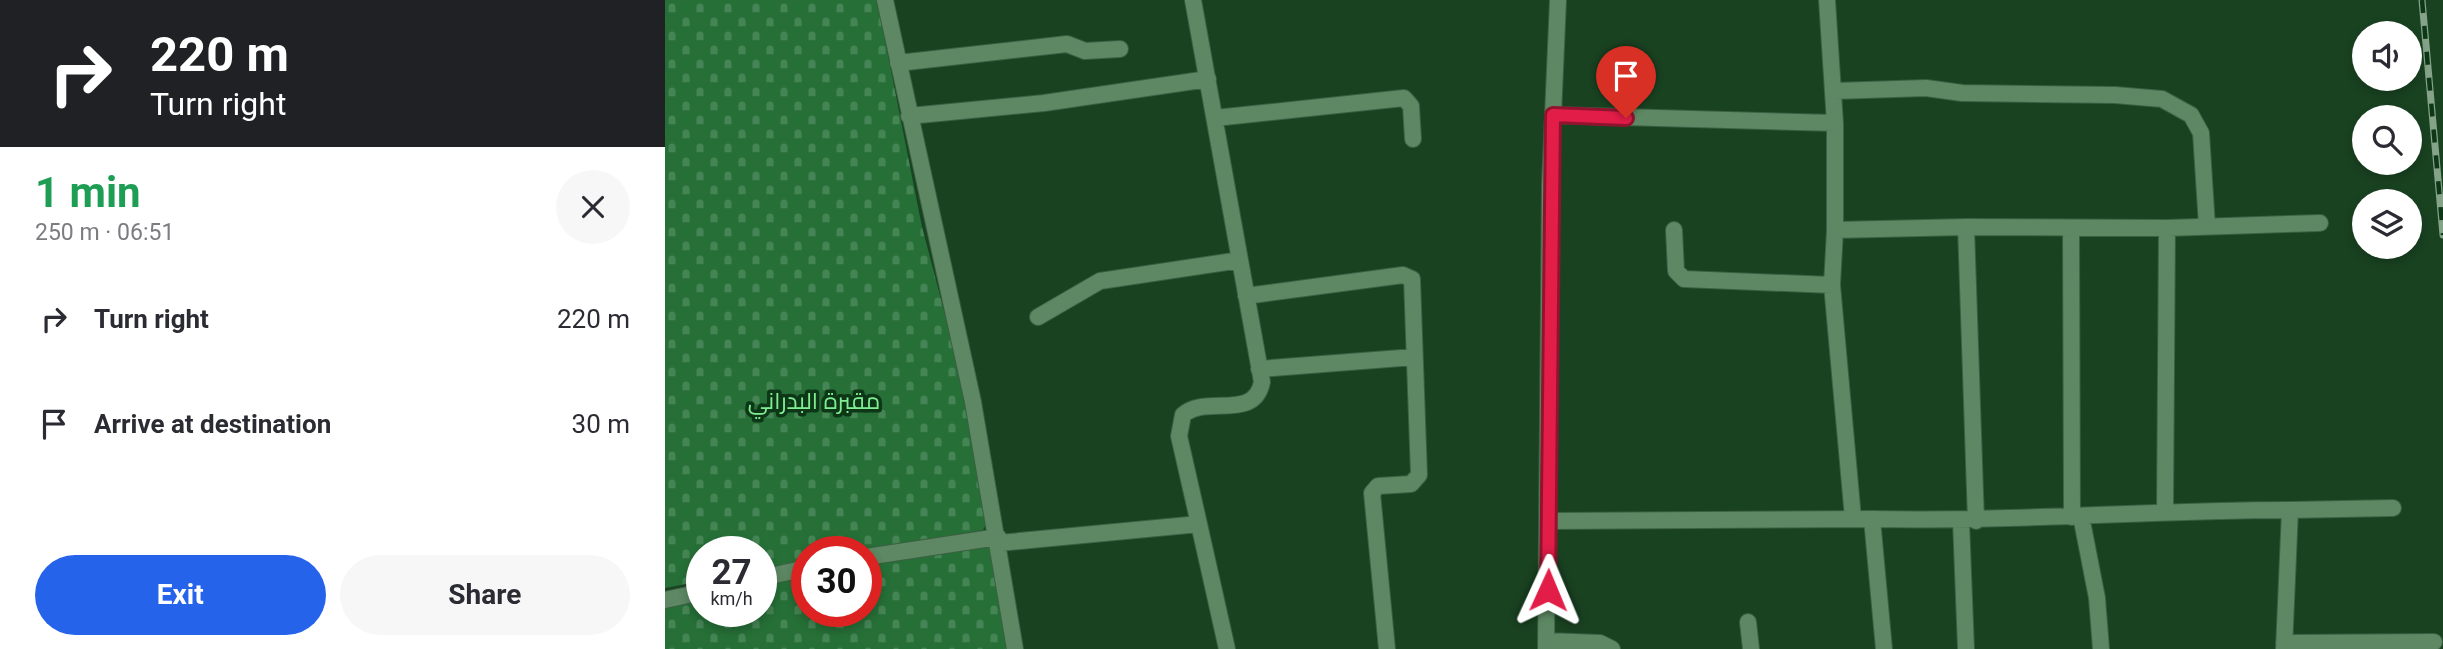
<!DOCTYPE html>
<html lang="en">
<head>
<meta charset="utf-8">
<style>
	body { margin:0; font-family:Roboto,Cairo,sans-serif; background:#f7f7f7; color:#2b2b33; height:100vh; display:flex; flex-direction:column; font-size:26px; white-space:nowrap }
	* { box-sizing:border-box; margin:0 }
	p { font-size:23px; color:#7c7c81 }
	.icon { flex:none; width:38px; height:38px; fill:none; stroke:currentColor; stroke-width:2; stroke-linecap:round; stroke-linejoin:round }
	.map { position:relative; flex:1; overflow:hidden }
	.panel { display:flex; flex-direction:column; background:#fff; width:665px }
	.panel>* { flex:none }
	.banner { background:#202124; color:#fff; overflow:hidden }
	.fabs { position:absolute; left:1687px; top:21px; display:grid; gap:14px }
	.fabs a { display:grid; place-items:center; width:70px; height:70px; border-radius:50%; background:#fff; box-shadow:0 4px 10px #0003; font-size:35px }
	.speed { position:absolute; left:21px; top:536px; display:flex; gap:14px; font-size:35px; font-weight:700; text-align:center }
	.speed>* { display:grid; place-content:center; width:91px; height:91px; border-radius:50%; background:#fff; box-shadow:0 4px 10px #0003; line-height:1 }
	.speed small { font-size:18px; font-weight:400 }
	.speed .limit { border:10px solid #d22; background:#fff; color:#111 }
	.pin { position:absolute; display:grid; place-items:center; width:60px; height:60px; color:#fff; margin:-72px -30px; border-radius:50% 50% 50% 0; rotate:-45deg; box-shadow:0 0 7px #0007 }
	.pin .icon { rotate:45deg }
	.me { position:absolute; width:77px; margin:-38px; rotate:1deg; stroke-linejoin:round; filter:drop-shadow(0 0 5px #0008) }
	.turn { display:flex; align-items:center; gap:24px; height:147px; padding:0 35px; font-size:32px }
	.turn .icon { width:91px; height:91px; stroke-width:2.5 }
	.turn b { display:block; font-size:49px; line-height:60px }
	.round { display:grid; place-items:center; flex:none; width:74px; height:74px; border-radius:37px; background:#f7f7f7 }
	.headline { display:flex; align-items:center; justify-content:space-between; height:119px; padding:0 35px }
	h1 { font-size:42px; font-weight:700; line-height:52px; color:#1e9e55 }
	.primary-button { display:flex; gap:14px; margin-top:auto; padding:14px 35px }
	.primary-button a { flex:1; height:80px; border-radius:42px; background:#2563eb; color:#fff; font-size:28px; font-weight:700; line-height:80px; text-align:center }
	.primary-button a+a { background:#f7f7f7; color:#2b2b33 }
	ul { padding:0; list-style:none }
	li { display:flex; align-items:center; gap:21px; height:105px; padding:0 35px }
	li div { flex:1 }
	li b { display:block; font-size:26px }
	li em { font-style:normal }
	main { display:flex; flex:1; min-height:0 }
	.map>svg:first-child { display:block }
</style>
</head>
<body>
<main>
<section class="panel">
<div class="banner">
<div class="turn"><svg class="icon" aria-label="right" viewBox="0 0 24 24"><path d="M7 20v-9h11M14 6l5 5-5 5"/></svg><div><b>220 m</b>Turn right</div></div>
</div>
<div class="headline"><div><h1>1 min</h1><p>250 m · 06:51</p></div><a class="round"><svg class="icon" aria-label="close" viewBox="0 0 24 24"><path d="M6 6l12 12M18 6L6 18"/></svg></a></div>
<ul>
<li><svg class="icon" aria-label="right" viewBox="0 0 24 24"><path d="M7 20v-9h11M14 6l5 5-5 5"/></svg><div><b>Turn right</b></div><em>220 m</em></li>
<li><svg class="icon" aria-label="arrive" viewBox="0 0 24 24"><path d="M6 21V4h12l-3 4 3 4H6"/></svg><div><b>Arrive at destination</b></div><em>30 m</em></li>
</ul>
<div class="primary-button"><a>Exit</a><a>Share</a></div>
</section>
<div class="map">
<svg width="1778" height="649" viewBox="0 0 1778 649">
	<defs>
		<pattern id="cemetery-stones" width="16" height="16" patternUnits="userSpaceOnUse" patternTransform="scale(1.75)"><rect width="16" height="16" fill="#266f37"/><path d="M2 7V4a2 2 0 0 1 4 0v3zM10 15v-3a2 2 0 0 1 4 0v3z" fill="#458454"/></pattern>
	</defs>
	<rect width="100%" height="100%" fill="#194221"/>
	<path fill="url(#cemetery-stones)" d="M0,0H212L257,227L296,375L323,521L318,530L201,551H142V562L96,570V551H37V581L0,588Z
		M320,545L328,551L343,649H0V604L37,596V611H96V584L142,575V611H201V565Z"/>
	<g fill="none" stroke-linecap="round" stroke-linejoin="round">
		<defs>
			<path id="street" d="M220,0L308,402L350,649
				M528,0L597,382C589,422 541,394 518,415L514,436L534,524
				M1162,0L1170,123
				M233,63L402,44L420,51L455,49
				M1170,91L1261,88L1297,93L1450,95L1497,99L1526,115L1536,133L1542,226
				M888,115L1170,123V230L1301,227L1311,521
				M244,116L379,103L543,79
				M550,118L739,98L746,106L748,139
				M1301,227L1502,228L1655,223
				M1406,228L1407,517
				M1009,230L1011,271L1019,279L1167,285
				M1170,230L1167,285L1188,518
				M581,296L738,275L747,279L754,475L746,484L713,486L707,493L722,649
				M373,317L435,281L575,260
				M594,369L749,357
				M1500,512L1502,228
				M1416,516L1432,598L1436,649
				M1207,519C1347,522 1485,510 1625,510
				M884,521L1207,519L1219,649
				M1296,521L1301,649
				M334,543L534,524L562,649
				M201,557L333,537
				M96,578L142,568
				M0,600L37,592
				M1083,622L1086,649
				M881,641L935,643L947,649
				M1619,643L1769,642
				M881,649L885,185L893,0
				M1619,649L1625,510L1728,508"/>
		</defs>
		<use href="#street" stroke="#3b5f42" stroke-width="18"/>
		<use href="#street" stroke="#5d8863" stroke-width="16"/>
		<defs>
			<path id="rail" d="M1757,0L1778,235"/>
		</defs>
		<use href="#rail" stroke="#84a389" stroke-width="7"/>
		<use href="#rail" stroke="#0d3717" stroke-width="4.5" stroke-dasharray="13" stroke-linecap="butt"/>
	</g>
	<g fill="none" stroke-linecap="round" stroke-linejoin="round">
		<defs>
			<path id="route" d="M883,590L888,115L961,118"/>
		</defs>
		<use href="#route" stroke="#92132f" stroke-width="18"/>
		<use href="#route" stroke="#e11d48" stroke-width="12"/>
	</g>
	<g text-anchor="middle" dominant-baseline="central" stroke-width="7" stroke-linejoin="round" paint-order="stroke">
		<g font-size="23" fill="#80ef94" stroke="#0d3717">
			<text x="149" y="401">مقبرة البدراني</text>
		</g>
	</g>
</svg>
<div class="fabs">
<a><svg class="icon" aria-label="sound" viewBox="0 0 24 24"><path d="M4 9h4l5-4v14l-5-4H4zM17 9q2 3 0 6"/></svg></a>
<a><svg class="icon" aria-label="search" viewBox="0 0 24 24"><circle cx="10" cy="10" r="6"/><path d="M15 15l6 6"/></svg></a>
<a><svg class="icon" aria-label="layers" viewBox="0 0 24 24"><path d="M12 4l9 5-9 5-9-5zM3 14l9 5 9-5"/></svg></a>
</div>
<div class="speed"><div>27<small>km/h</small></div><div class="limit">30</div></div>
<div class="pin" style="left:961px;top:118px;background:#d93025"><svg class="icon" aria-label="arrive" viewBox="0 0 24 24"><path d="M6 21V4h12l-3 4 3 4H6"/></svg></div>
<svg class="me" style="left:883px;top:590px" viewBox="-20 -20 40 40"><path d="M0-17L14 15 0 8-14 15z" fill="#e11d48" stroke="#fff" stroke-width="4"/></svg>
</div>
</main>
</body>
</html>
